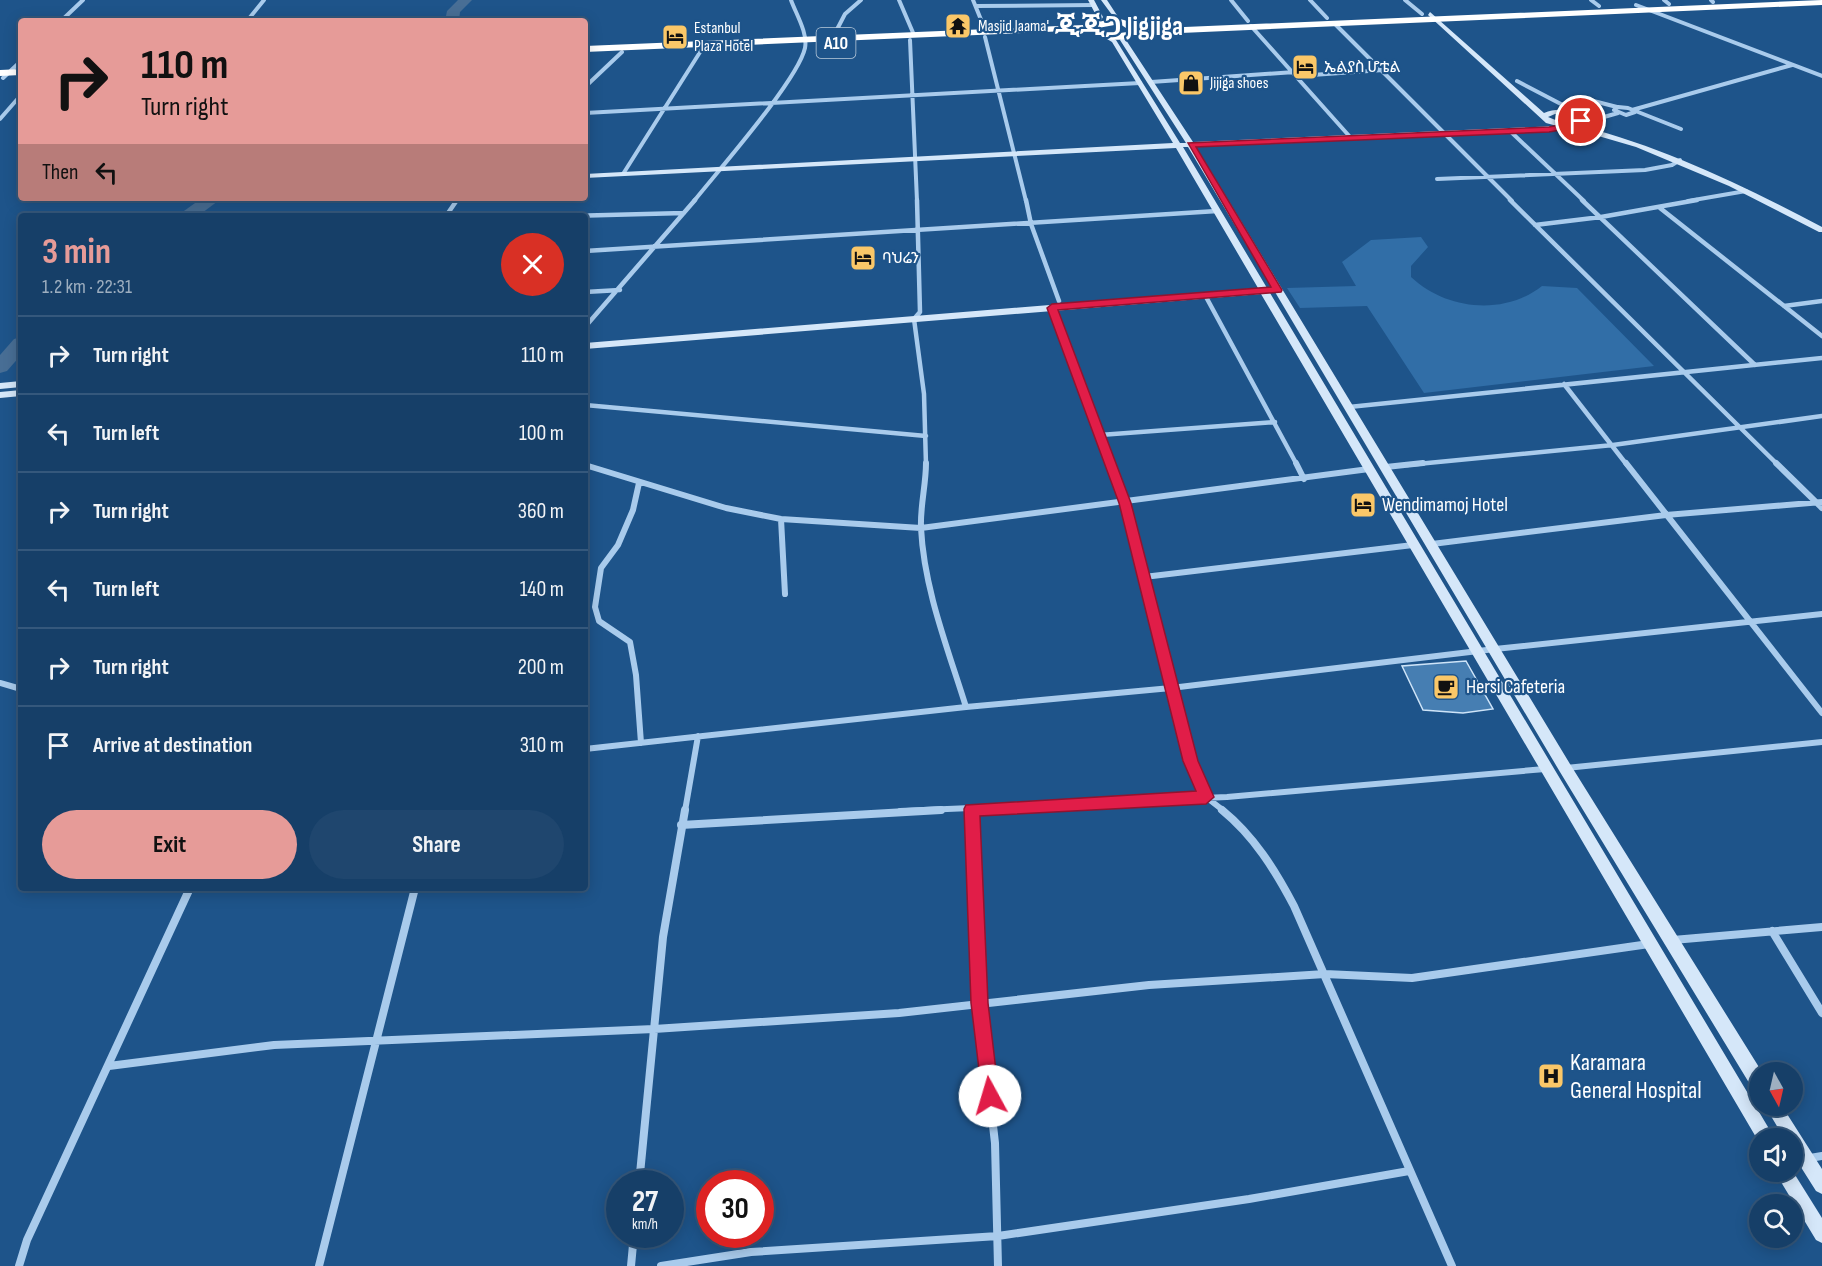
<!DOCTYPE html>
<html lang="en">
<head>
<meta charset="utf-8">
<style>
	body { margin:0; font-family:"Sofia Sans Condensed","Noto Sans Ethiopic",sans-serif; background:#1f466e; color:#f1f3f6; height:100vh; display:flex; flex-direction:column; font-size:22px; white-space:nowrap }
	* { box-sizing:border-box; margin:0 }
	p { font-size:20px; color:#9eafc0 }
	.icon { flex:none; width:33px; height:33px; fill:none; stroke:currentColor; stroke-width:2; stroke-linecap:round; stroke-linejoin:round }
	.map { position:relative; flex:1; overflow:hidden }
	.panel { position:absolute; left:18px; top:213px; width:570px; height:678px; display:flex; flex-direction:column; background:#163f68; border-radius:6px; box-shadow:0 3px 15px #0003,0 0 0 2px #35587c }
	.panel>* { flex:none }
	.banner { position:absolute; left:18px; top:18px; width:570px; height:183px; border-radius:6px; box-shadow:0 3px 15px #0003,0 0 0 2px #35587c; background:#e69b98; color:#111; overflow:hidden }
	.needle { width:39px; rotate:172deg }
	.tools { position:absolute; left:1749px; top:1062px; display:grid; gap:12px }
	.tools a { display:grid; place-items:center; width:54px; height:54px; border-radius:50%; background:#163f68; box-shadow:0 3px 15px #0003,0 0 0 2px #35587c; font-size:30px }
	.speed { position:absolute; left:606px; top:1170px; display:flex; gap:12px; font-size:30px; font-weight:700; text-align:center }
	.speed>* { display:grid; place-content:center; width:78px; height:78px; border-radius:50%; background:#163f68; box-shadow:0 3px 15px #0003,0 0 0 2px #35587c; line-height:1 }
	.speed small { font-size:15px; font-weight:400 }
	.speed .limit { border:9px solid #d22; background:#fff; color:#111 }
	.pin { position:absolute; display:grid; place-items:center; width:51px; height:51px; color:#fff; margin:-26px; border:3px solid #fff; border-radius:50%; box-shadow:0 2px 6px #0007 }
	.me { position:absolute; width:66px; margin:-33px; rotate:354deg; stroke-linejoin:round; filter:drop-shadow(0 0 4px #0008) }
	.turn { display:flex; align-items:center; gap:21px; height:126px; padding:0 24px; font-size:27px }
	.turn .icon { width:78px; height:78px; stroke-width:2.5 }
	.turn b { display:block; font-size:42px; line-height:51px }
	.then { display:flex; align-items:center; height:57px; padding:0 24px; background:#0003; gap:12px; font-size:22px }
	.round { display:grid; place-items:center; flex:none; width:63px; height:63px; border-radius:32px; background:#1f466e }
	.summary { display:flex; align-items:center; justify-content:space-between; height:102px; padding:0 24px }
	h1 { font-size:36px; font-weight:700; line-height:45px; color:#e69b98 }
	.primary-button { display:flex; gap:12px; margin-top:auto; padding:12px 24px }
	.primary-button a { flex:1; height:69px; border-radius:36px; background:#e69b98; color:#111; font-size:24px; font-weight:700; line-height:69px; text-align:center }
	.primary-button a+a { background:#1f466e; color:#f1f3f6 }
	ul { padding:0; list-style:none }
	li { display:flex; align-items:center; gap:18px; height:78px; padding:0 24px; border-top:2px solid #35587c }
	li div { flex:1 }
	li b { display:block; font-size:22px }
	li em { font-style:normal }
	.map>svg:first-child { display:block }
</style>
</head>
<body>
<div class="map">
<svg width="1822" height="1266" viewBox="0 0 1822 1266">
	<rect width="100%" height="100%" fill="#1e548a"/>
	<path fill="#316ea7" d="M1421,237L1428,247L1411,266V277C1446,310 1504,316 1542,286L1577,288L1654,366L1424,393L1367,306L1300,308L1287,288L1356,286L1342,262L1371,240Z"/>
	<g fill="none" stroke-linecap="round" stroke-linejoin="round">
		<path fill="#486e95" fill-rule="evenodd" d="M458,0H472L460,12L459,21H445L447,11Z
			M202,198H222L198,216H177Z
			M21,337V355L7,371L0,373V355L14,339Z"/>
	</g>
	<path fill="#467eb2" stroke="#cee4f8" stroke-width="1.5" d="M1466,661L1493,709L1463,713L1423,710L1402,666Z"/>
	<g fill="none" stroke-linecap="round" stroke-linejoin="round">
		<path stroke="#a9cbec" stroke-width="4" d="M899,0L914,35
			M973,0L986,32
			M1231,0L1248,21
			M1310,0L1327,18
			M1405,0L1422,14
			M1591,0L1599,6
			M1664,0L1669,4
			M1711,0L1713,2
			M1636,5L1822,76
			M976,6L1094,5
			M61,21L83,0
			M247,21L264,0
			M1334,23L1512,201
			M1251,26L1351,138
			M985,37L1026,201
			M832,39L845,14L861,0
			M910,40L917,201
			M1298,76L1383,70
			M3,78L21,61
			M1517,81L1603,126
			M1151,82L1295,72
			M585,87L622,52
			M1578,97L1617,107
			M1632,110L1792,65
			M1635,112L1626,115L1614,110L1618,107L1628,108L1681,129
			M585,113L1140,83
			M1604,117L1618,113
			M0,119L21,95
			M1510,131L1584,201
			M623,174L702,49
			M1437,179L1645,170L1672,165L1680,160
			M456,201L458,198
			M694,201C717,172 798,80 805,48C808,33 796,14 791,0
			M1688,201L1746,191"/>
		<path stroke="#a9cbec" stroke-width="4.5" d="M917,200L920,312L914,319L924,394L926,465
			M1026,200L1031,224L1059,301
			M1510,200L1778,465
			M1582,200L1755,365
			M1660,208L1822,336
			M446,216L457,200
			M569,216L684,213
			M1535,225L1601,217L1697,200
			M585,251L1217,211
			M585,292L620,290
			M1205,295L1297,465
			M1784,306L1822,301
			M1052,307L1111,465
			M585,327L695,200
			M1564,384L1627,465
			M585,405L926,436
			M1349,407L1822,358
			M1100,435L1275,422
			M1407,465L1613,445L1822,416"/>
		<path stroke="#a9cbec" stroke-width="6" d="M926,463C926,485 920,506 921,528C924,589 948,649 966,707
			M1110,463L1125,503L1190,761L1206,797L1224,811
			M1296,463L1304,479
			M1626,463L1822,713
			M1776,463L1822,508
			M585,465L726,508L781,519L921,528L1369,469
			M1386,467L1423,463
			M639,483L633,510L618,545L601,568L595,607L599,621L630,642L636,675L641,743
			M781,519L785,594
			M1432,544L1666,515L1822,502
			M1144,577L1413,545
			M0,683L21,689
			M585,749L966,707L1171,688L1495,649L1822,614
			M1566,768L1822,742
			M971,809V811
			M685,811L698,736
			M900,811L1227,797L1545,769"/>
		<path stroke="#a9cbec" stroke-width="8" d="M971,810L979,1003L995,1143L998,1266
			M1222,810C1254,836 1275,870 1294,906L1452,1266
			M681,825L941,810
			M1772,931L1822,1013
			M1673,940L1822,927
			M109,1066L274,1045L654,1029L899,1013L1149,985L1325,974L1412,978L1649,944
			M1792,1161L1822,1156
			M639,1184L663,937L685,810
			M19,1266L27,1240L190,888
			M319,1266L415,888
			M631,1266L634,1234
			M661,1266L751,1252L998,1236L1249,1199L1409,1171"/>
		<path fill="#d5e7f9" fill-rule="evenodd" d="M1088,0H1094L1103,17L1099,24L1094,23L1097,17Z
			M1101,0H1107L1122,23H1118Z
			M1430,12L1544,113C1559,107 1573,109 1585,121L1581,126C1666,148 1744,186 1822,227V232H1819L1729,186L1636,147L1571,128L1549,131L1196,147L1570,764L1762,1072H1760V1093L1754,1091L1560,772L1275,292L1270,293L1771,1132L1773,1138H1760V1144L1261,294L585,349V343L1258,288L1176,148L585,178V174L1173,143L1112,42L1102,36L1105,34L1116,40L1180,143H1186L1120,40L1124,35L1129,36L1126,40L1193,142L1557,126L1546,123L1428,15ZM1555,114H1566L1577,121L1563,123L1548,117ZM1183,147H1188L1272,287L1267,288Z
			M21,381V387L0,389V383Z
			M21,390V396L0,398V392Z
			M1765,1106H1782L1822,1169V1194L1816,1191L1792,1153V1138H1784Z
			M1792,1170L1822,1218V1243L1816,1240L1775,1172H1792Z"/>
		<path fill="#fff" fill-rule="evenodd" d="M1822,0V5L1135,35C1124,43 1099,41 1090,30L585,52V46L1084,25C1104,22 1122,11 1138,29ZM1120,24L1129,30L1127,32L1113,34L1098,28Z
			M21,69V75L0,76V70Z"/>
	</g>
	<path fill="#e11d48" stroke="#92132f" stroke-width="1.5" d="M1581,118L1585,121L1577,127L1549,132L1196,147L1282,290L1281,292L1058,310L1131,503L1198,761L1214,797L1206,804L980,816L988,1003L999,1096L996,1103L990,1106L983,1103L971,1003L964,809L966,805L1196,791L1183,761L1119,503L1047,308L1052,304L1271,287L1188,143L1549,127L1571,123Z"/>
	<defs>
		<symbol id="temple-square" viewBox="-11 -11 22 22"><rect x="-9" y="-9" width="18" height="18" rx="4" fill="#fac768" stroke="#1e548a"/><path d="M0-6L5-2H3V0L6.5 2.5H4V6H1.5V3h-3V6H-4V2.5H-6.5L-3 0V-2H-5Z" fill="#111"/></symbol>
		<symbol id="hotel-square" viewBox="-11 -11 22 22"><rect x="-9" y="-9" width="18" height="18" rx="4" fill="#fac768" stroke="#1e548a"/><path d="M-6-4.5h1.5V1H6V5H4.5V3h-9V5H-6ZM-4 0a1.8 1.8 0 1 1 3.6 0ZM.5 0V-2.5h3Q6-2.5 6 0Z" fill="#111"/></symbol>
		<symbol id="shop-square" viewBox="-11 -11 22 22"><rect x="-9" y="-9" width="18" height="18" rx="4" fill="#fac768" stroke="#1e548a"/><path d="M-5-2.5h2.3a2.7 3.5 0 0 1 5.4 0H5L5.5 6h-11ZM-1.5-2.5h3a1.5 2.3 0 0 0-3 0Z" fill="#111"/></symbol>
		<symbol id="cafe-square" viewBox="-11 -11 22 22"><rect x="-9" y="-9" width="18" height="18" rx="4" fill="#fac768" stroke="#1e548a"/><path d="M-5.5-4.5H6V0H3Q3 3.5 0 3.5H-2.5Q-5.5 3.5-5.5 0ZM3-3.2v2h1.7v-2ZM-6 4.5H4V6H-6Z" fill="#111"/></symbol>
		<symbol id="hospital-square" viewBox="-11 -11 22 22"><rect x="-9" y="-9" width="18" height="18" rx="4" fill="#fac768" stroke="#1e548a"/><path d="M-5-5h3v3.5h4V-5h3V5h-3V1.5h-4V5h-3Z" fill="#111"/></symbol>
	</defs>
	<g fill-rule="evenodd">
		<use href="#temple-square" x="943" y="11" width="30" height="30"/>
		<use href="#hotel-square" x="660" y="22" width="30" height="30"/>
		<use href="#hotel-square" x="1290" y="52" width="30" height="30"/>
		<use href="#shop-square" x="1176" y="68" width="30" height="30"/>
		<use href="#hotel-square" x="848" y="243" width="30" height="30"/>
		<use href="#hotel-square" x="1348" y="490" width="30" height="30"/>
		<use href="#cafe-square" x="1431" y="672" width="30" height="30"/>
		<use href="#hospital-square" x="1536" y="1061" width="30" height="30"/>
	</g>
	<g text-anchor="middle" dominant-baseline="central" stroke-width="4.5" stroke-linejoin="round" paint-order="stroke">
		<g font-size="16" fill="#fff" stroke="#1e548a" text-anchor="start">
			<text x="978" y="26">Masjid Jaama'</text>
			<text x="694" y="28">Estanbul<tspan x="694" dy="18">Plaza Hotel</tspan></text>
			<text x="1324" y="67">ኤልያስ ሆቴል</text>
			<text x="1210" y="83">Jijiga shoes</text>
			<text x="882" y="258">ባህሬን</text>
		</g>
		<rect fill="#1e548a" stroke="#bcccdc" stroke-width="1.5" x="816.5" y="28" width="39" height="30" rx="4.5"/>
		<g font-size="18" font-weight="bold" fill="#fff">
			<text x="836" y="43">A10</text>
		</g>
		<g font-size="20" fill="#fff" stroke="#1e548a" text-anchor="start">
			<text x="1382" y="505">Wendimamoj Hotel</text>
			<text x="1466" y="687">Hersi Cafeteria</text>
		</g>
		<g font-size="24" fill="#fff" stroke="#1e548a" text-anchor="start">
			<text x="1570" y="1062">Karamara<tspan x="1570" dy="28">General Hospital</tspan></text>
		</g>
		<g font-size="27" font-weight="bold" fill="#fff" stroke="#1e548a">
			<text x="1119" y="27">ጂጂጋ Jigjiga</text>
		</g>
	</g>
</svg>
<div class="tools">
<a><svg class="needle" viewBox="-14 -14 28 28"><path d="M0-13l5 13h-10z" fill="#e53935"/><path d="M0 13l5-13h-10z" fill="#9eafc0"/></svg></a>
<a><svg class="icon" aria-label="sound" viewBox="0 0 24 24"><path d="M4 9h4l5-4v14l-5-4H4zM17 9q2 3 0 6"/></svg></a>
<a><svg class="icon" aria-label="search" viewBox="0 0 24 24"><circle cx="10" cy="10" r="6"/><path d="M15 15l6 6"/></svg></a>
</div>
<div class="speed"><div>27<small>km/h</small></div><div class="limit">30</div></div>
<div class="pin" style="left:1581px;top:121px;background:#d93025"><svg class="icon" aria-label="arrive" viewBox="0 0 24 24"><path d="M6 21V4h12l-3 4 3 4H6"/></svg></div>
<svg class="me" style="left:990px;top:1096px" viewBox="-20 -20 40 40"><circle r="19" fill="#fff"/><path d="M0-13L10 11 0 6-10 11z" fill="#e11d48"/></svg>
<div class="banner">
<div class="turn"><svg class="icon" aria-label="right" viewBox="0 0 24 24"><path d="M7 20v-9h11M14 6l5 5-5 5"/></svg><div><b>110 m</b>Turn right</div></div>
<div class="then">Then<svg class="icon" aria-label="left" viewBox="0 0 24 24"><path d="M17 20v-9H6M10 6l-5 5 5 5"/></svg></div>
</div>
<section class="panel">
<div class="summary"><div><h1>3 min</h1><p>1.2 km · 22:31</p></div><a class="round" style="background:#d93025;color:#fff"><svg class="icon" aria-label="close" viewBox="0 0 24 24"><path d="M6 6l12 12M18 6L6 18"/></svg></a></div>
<ul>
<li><svg class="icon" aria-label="right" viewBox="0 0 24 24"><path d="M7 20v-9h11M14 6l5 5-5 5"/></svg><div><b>Turn right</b></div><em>110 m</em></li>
<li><svg class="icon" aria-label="left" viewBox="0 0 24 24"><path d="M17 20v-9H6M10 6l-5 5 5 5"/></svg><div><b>Turn left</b></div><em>100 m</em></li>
<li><svg class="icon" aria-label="right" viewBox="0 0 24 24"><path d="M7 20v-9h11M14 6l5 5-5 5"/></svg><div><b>Turn right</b></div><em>360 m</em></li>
<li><svg class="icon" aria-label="left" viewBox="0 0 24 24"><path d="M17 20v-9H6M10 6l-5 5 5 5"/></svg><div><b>Turn left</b></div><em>140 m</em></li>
<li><svg class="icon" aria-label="right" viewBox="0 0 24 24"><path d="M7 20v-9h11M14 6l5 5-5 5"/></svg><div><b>Turn right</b></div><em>200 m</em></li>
<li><svg class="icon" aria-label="arrive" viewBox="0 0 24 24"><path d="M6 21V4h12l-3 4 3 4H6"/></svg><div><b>Arrive at destination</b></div><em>310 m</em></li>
</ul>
<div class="primary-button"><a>Exit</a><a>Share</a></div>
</section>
</div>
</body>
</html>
